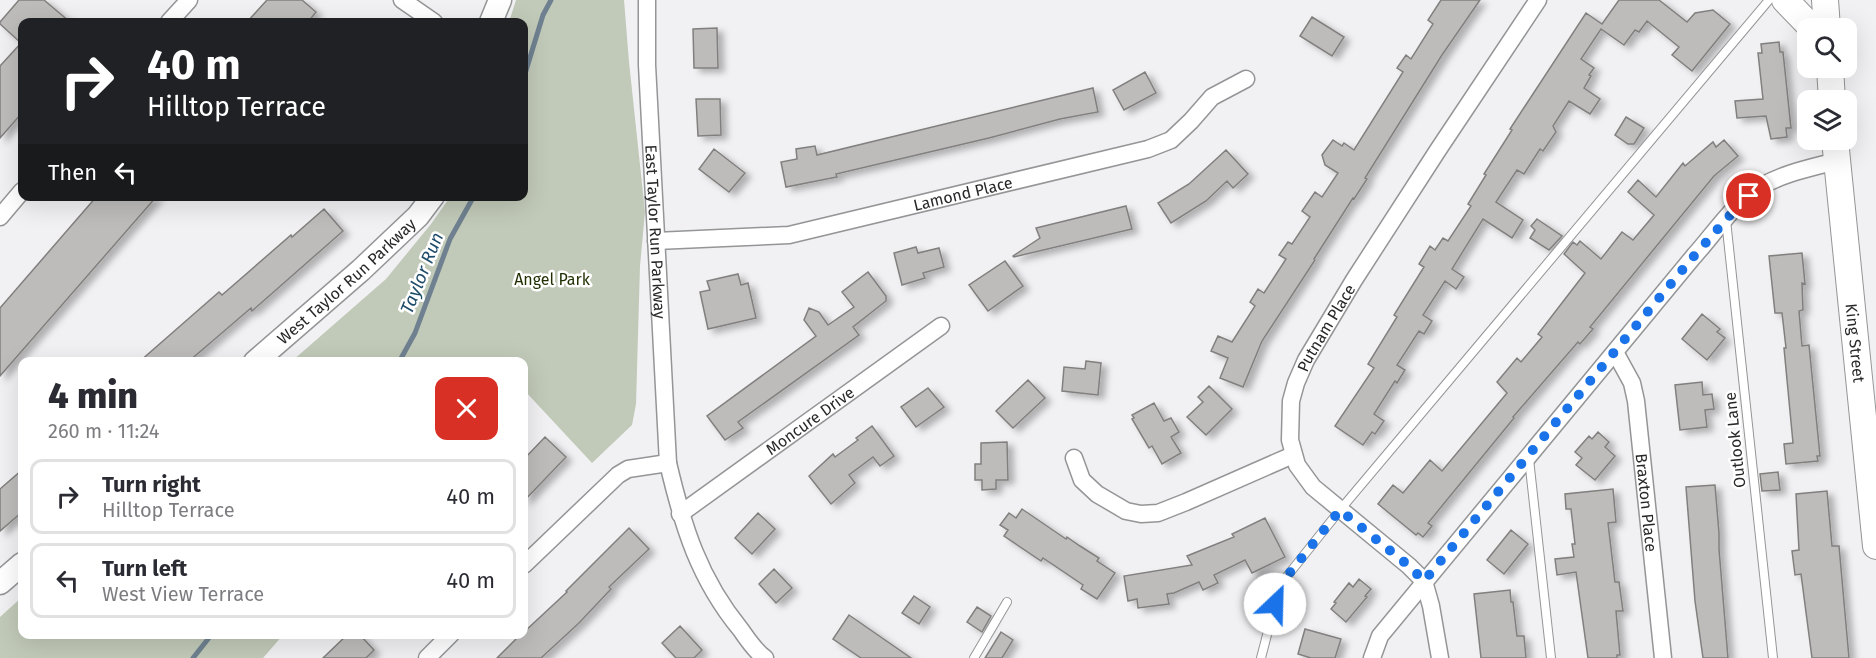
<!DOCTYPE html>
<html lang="en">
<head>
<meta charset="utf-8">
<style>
	body { margin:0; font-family:"Fira Sans",sans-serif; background:#f2f2f3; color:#2b2b33; height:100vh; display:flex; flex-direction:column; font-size:22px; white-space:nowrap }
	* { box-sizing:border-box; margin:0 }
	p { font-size:20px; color:#7c7c81 }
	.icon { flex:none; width:33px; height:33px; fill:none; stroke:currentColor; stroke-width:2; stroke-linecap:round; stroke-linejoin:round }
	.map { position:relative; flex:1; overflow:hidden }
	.drawer { position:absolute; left:18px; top:357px; width:510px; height:282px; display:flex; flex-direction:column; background:#fff; border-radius:12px; box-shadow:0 6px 24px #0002 }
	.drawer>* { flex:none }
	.guide { position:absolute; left:18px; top:18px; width:510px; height:183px; border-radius:12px; box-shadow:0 6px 24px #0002; background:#202124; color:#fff; overflow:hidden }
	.controls { position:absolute; left:1797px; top:18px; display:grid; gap:12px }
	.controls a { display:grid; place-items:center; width:60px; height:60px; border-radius:12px; background:#fff; box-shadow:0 6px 24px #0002; font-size:30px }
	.pin { position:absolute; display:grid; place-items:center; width:51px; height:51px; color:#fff; margin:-26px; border:3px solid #fff; border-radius:50%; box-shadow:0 2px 6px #0007 }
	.me { position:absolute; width:66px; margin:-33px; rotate:24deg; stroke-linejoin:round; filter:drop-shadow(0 0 4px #0008) }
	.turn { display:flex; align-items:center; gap:21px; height:126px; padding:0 30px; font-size:27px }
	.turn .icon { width:78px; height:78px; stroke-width:2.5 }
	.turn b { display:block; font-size:42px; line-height:51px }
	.then { display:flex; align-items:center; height:57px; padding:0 30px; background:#0003; gap:12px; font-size:22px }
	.round { display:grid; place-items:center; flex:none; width:63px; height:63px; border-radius:12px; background:#f2f2f3 }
	.overview { display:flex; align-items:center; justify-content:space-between; height:102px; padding:0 30px }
	h1 { font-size:36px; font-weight:800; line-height:45px }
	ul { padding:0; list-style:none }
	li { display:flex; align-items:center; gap:18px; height:75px; margin:0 12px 9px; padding:0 18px; border:3px solid #e1e1e2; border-radius:12px }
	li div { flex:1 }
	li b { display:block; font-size:22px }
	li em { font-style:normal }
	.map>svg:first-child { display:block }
</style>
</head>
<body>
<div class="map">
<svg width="1876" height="658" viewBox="0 0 1876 658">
	<defs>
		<filter id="shadow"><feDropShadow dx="6" dy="4" stdDeviation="3" flood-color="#0004"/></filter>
	</defs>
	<rect width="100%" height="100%" fill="#f1f1f3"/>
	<path fill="#c1c9b8" d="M516,0H624L629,62L645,212L640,266L636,404L632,425L592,463L524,390V362L292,361L386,279L431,224L450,197L524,196V22H509Z
		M22,597V634L283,635L263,658H0V617Z"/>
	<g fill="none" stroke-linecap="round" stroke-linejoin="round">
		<path stroke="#6f8190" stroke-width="5" d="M524,77L543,15L551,0
			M399,362L415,333L450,239L474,196
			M193,658L212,634"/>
	</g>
	<path fill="#bebcbb" stroke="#82807f" stroke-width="1.5" filter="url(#shadow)" d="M19,0H44L70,22H22V113L0,138V66L21,43L0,24V22Z
		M267,0H302L316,12L308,22H247Z
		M1441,0H1480L1442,55L1365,178L1367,179L1354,199L1353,198L1314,259L1315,260L1262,341L1243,387L1220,378L1228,358L1211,351L1218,336L1232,342L1255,306L1250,302L1258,289L1264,293L1286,259L1279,255L1288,242L1292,244L1310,217L1302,211L1315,192L1322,197L1338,173L1325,165L1322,155L1333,140L1342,146L1344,143L1354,150L1403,72L1397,68L1406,55L1411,59L1433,24L1428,20Z
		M1619,0H1659L1687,22L1695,13L1713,10L1730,24L1692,71L1672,55L1679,47L1647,21L1639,32L1635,30L1624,45L1601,29L1581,59L1594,68L1589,75L1591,76L1584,88L1600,99L1590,114L1569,101L1553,126L1556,132L1543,151L1540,149L1524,174L1517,170L1496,202L1523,220L1512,238L1483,219L1452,269L1464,277L1456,289L1445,281L1423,315L1432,321L1424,334L1419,331L1397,365L1405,370L1397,383L1395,381L1374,414L1384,421L1375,434L1372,432L1363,445L1335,426L1374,368L1368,364L1397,317L1394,315L1424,267L1419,264L1430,246L1435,250L1443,238L1448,241L1471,206L1468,204L1486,175L1484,174L1512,130L1510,129L1586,13L1602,24Z
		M1312,17L1344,37L1332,56L1300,36Z
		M717,28L718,68H694L693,29Z
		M1779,42L1780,52H1783L1791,128H1786L1787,137L1771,139L1766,116L1737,118L1735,101L1763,99L1758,53H1762L1761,44Z
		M1145,72L1156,93L1124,110L1113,90Z
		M1093,88L1098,112L1060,119L989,138L836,174L837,177L786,187L781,162L797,159L796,149L815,146L817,155Z
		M696,99H720L721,135L698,136Z
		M1626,117L1644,128L1634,144H1628L1615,135Z
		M1724,140L1738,156L1714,176L1590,327L1593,329L1580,344L1578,342L1513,417L1514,418L1428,523L1432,526L1423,537L1418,533L1416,535L1378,504L1393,485L1403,493L1430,460L1442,471L1507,393L1497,382L1517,358L1521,362L1542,337L1538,334L1585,273L1564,254L1573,242L1577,245L1580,241L1601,259L1622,232L1633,240L1654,215L1628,192L1638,180L1656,197L1683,163L1685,166L1713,142L1716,147Z
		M714,149L745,173L729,192L699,169Z
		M1226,150L1248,174L1233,188L1227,181L1206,201L1171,223L1158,203L1189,184Z
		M97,196H157L0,376V308Z
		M1126,206L1132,229L1014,257L1013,256L1040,238L1036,228Z
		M324,209L343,231L252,311L251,308L188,362H139L219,292L222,295L291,235L292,237Z
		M1537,219L1562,236L1549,250L1530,238L1535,230L1531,226Z
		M916,247L918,253L939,248L944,267L923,273L925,278L902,285L894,253Z
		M1802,253L1805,284L1802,283L1803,310L1799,311L1802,346L1809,345L1820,456H1817L1818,461L1786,464L1784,444L1793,443L1784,348H1786L1782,313H1775L1769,256Z
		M1005,261L1023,286L988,311L969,285Z
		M868,272L886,296V301L853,327L859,335L738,422L743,428L725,440L707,416L816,336L804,320L809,308L819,312L828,325L854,307L842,292Z
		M738,274L741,285L748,283L756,318L708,329L700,292L710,290L707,281Z
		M1702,314L1720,329L1717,332L1725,338L1707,360L1682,339Z
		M1086,361L1101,363L1098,395L1062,391L1064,367L1085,369Z
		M1028,380L1045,398L1013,428L996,411Z
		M1702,382L1703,395L1712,394L1714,409L1705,410L1707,427L1680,430L1675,385Z
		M1209,386L1232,409L1206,435L1187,417L1203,402L1198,397Z
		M928,388L944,407L916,427L901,407Z
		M1154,403L1164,421L1171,418L1179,432L1171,437L1181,453L1162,464L1152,446L1149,448L1132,419L1134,418L1132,415Z
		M872,426L894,456L880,466L873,457L849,475L855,483L831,504L809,476L833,454L835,457L858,440L856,438Z
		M1598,432L1609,442L1605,447L1615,456L1595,480L1576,465L1582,458L1575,452L1589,436L1592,439Z
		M545,437L566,457L524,501V459Z
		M1007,442L1008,480H996V489L982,490V480H975V464H981V443Z
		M22,470V512L0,531V489Z
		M1778,472L1780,490L1762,491L1760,474Z
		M1715,485L1719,533V549L1728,658H1703L1695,601L1686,487Z
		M1613,489L1616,522L1608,523L1615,582H1619L1623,611H1616L1620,655H1617V658H1588L1576,572L1557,575L1555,559L1574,557L1572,544H1575L1571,509H1566L1565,494Z
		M1827,491L1832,546H1839L1849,658H1812L1801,574L1795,575L1792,551L1799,550L1796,494Z
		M1022,509L1066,539L1067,537L1080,546L1099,558L1097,561L1115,573L1097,599L1081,589L1083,585L1043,558L1041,561L1004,536L1008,530L1000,525L1009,513L1016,518Z
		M758,513L775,529L752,554L735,538Z
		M1265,518L1285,557L1252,573L1245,560L1214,575L1218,583L1203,590L1199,582L1174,593L1167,594L1169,604L1138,608L1137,599L1128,601L1124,576L1192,565L1187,556L1234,537L1232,534Z
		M629,528L649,549L609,587L611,589L579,623L541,658H497L521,634H524V632L567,592L566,591Z
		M1511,530L1528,544L1504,574L1487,560Z
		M774,569L792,588L776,603L759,584Z
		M1359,579L1371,589L1365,596L1367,597L1346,622L1331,609L1336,603L1334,602L1349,583L1353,587Z
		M1510,590L1511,602H1513L1517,636H1524L1526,658H1481L1474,594Z
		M914,596L930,607L919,624L902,613Z
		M977,607L991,616L982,632L967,622Z
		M849,615L911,658H861L833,639Z
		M680,626L702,650L694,658H676L662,643Z
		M1305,629L1341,639L1335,658H1311L1298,654Z
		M1001,632L1013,640L1002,658H985Z
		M348,634H359L374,650L366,658H323Z"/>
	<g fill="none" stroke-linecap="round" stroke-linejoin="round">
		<defs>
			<path id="lane" d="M1726,220L1773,658
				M1529,459L1551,658
				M974,658L1007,602
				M1261,658L1280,585L1340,510L1769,0"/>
			<g id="street">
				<path d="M402,0L434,22"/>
				<path id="s1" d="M647,0V65L668,463C683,527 699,579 741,630C748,640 755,651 765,658"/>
				<path d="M169,22L189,0"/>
				<path d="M0,217L22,191"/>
				<path id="s2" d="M656,241L789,235L1148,149L1171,140L1191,121L1212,97L1246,79"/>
				<path id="s3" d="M1615,352L1632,383L1636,401L1663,658"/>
				<path d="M1074,458L1082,480L1097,494L1126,511L1141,514L1158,513L1186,502L1293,455"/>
				<path id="s4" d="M680,514L941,326"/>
				<path d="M524,565L618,475L628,469L668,463"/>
				<path d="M427,658L451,634"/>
				<path d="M1372,658L1380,636L1694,256C1714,234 1736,200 1762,186C1784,173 1811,168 1836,161"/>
				<path id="s5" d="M1440,658L1431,606L1424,581L1409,566L1313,487L1297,465L1290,440L1291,401L1296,383L1306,360L1354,280L1438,150L1538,0"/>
			</g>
			<g id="secondary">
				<path d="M491,22L500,0"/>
				<path id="s6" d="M255,362L361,270L418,216L433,196"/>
				<path d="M0,583L22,564"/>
			</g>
			<g id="primary">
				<path d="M1785,0L1812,28"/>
				<path d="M1825,0L1827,28"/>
				<path d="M1830,68L1832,100"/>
				<path id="s7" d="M1835,140L1876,546"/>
			</g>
		</defs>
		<use href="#lane" stroke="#949596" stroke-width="10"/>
		<use href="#street" stroke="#949596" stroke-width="19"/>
		<use href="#secondary" stroke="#949596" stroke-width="25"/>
		<use href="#primary" stroke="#949596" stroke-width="28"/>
		<use href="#lane" stroke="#fff" stroke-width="8"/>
		<use href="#street" stroke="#fff" stroke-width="16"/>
		<use href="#secondary" stroke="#fff" stroke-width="22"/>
		<use href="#primary" stroke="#fff" stroke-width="26"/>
	</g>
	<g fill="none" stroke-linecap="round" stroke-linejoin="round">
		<path stroke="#1a73e8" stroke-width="10" stroke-dasharray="0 18" d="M1275,604L1280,585L1340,510L1409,566L1424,581L1694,256L1739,205L1749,196"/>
	</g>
	<g text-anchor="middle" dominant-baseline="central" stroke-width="5" stroke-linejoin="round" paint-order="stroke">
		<g font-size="16" fill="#282829" stroke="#fff">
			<text stroke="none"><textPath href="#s2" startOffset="312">Lamond Place</textPath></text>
			<text stroke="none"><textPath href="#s1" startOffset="232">East Taylor Run Parkway</textPath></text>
			<text stroke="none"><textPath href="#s6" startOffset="122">West Taylor Run Parkway</textPath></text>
			<text stroke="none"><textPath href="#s5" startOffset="398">Putnam Place</textPath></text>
			<text stroke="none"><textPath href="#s7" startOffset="204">King Street</textPath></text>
			<text stroke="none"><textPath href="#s4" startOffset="160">Moncure Drive</textPath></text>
			<text transform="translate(1735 440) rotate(-96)">Outlook Lane</text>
			<text stroke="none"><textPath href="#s3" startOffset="156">Braxton Place</textPath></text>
		</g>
		<g font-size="16" fill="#1f2f00" stroke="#fff">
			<text x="552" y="279">Angel Park</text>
		</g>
		<g font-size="18" font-style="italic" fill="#1e4b6a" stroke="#fff">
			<text transform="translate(422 273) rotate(-68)">Taylor Run</text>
		</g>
	</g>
</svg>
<div class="controls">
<a><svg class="icon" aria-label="search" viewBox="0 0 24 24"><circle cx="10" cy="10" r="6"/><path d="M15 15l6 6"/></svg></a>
<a><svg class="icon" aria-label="layers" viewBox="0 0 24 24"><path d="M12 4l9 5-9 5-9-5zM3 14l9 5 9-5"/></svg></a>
</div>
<div class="pin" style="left:1749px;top:196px;background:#d93025"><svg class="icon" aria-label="arrive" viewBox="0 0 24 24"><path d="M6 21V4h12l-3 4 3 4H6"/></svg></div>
<svg class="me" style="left:1275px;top:604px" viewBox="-20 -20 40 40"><circle r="19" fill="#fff"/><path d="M0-13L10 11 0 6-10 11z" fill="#1a73e8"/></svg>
<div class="guide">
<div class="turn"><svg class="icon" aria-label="right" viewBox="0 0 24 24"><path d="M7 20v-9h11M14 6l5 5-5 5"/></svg><div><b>40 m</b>Hilltop Terrace</div></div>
<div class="then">Then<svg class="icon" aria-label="left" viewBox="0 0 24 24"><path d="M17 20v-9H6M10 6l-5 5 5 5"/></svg></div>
</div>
<section class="drawer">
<div class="overview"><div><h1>4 min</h1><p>260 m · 11:24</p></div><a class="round" style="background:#d93025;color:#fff"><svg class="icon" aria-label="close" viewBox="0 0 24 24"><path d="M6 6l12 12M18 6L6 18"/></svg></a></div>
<ul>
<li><svg class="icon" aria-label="right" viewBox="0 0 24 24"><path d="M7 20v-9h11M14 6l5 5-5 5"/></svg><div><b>Turn right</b><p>Hilltop Terrace</p></div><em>40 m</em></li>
<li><svg class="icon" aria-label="left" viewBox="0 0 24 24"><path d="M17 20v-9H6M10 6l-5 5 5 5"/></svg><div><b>Turn left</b><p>West View Terrace</p></div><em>40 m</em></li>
</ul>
</section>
</div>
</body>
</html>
